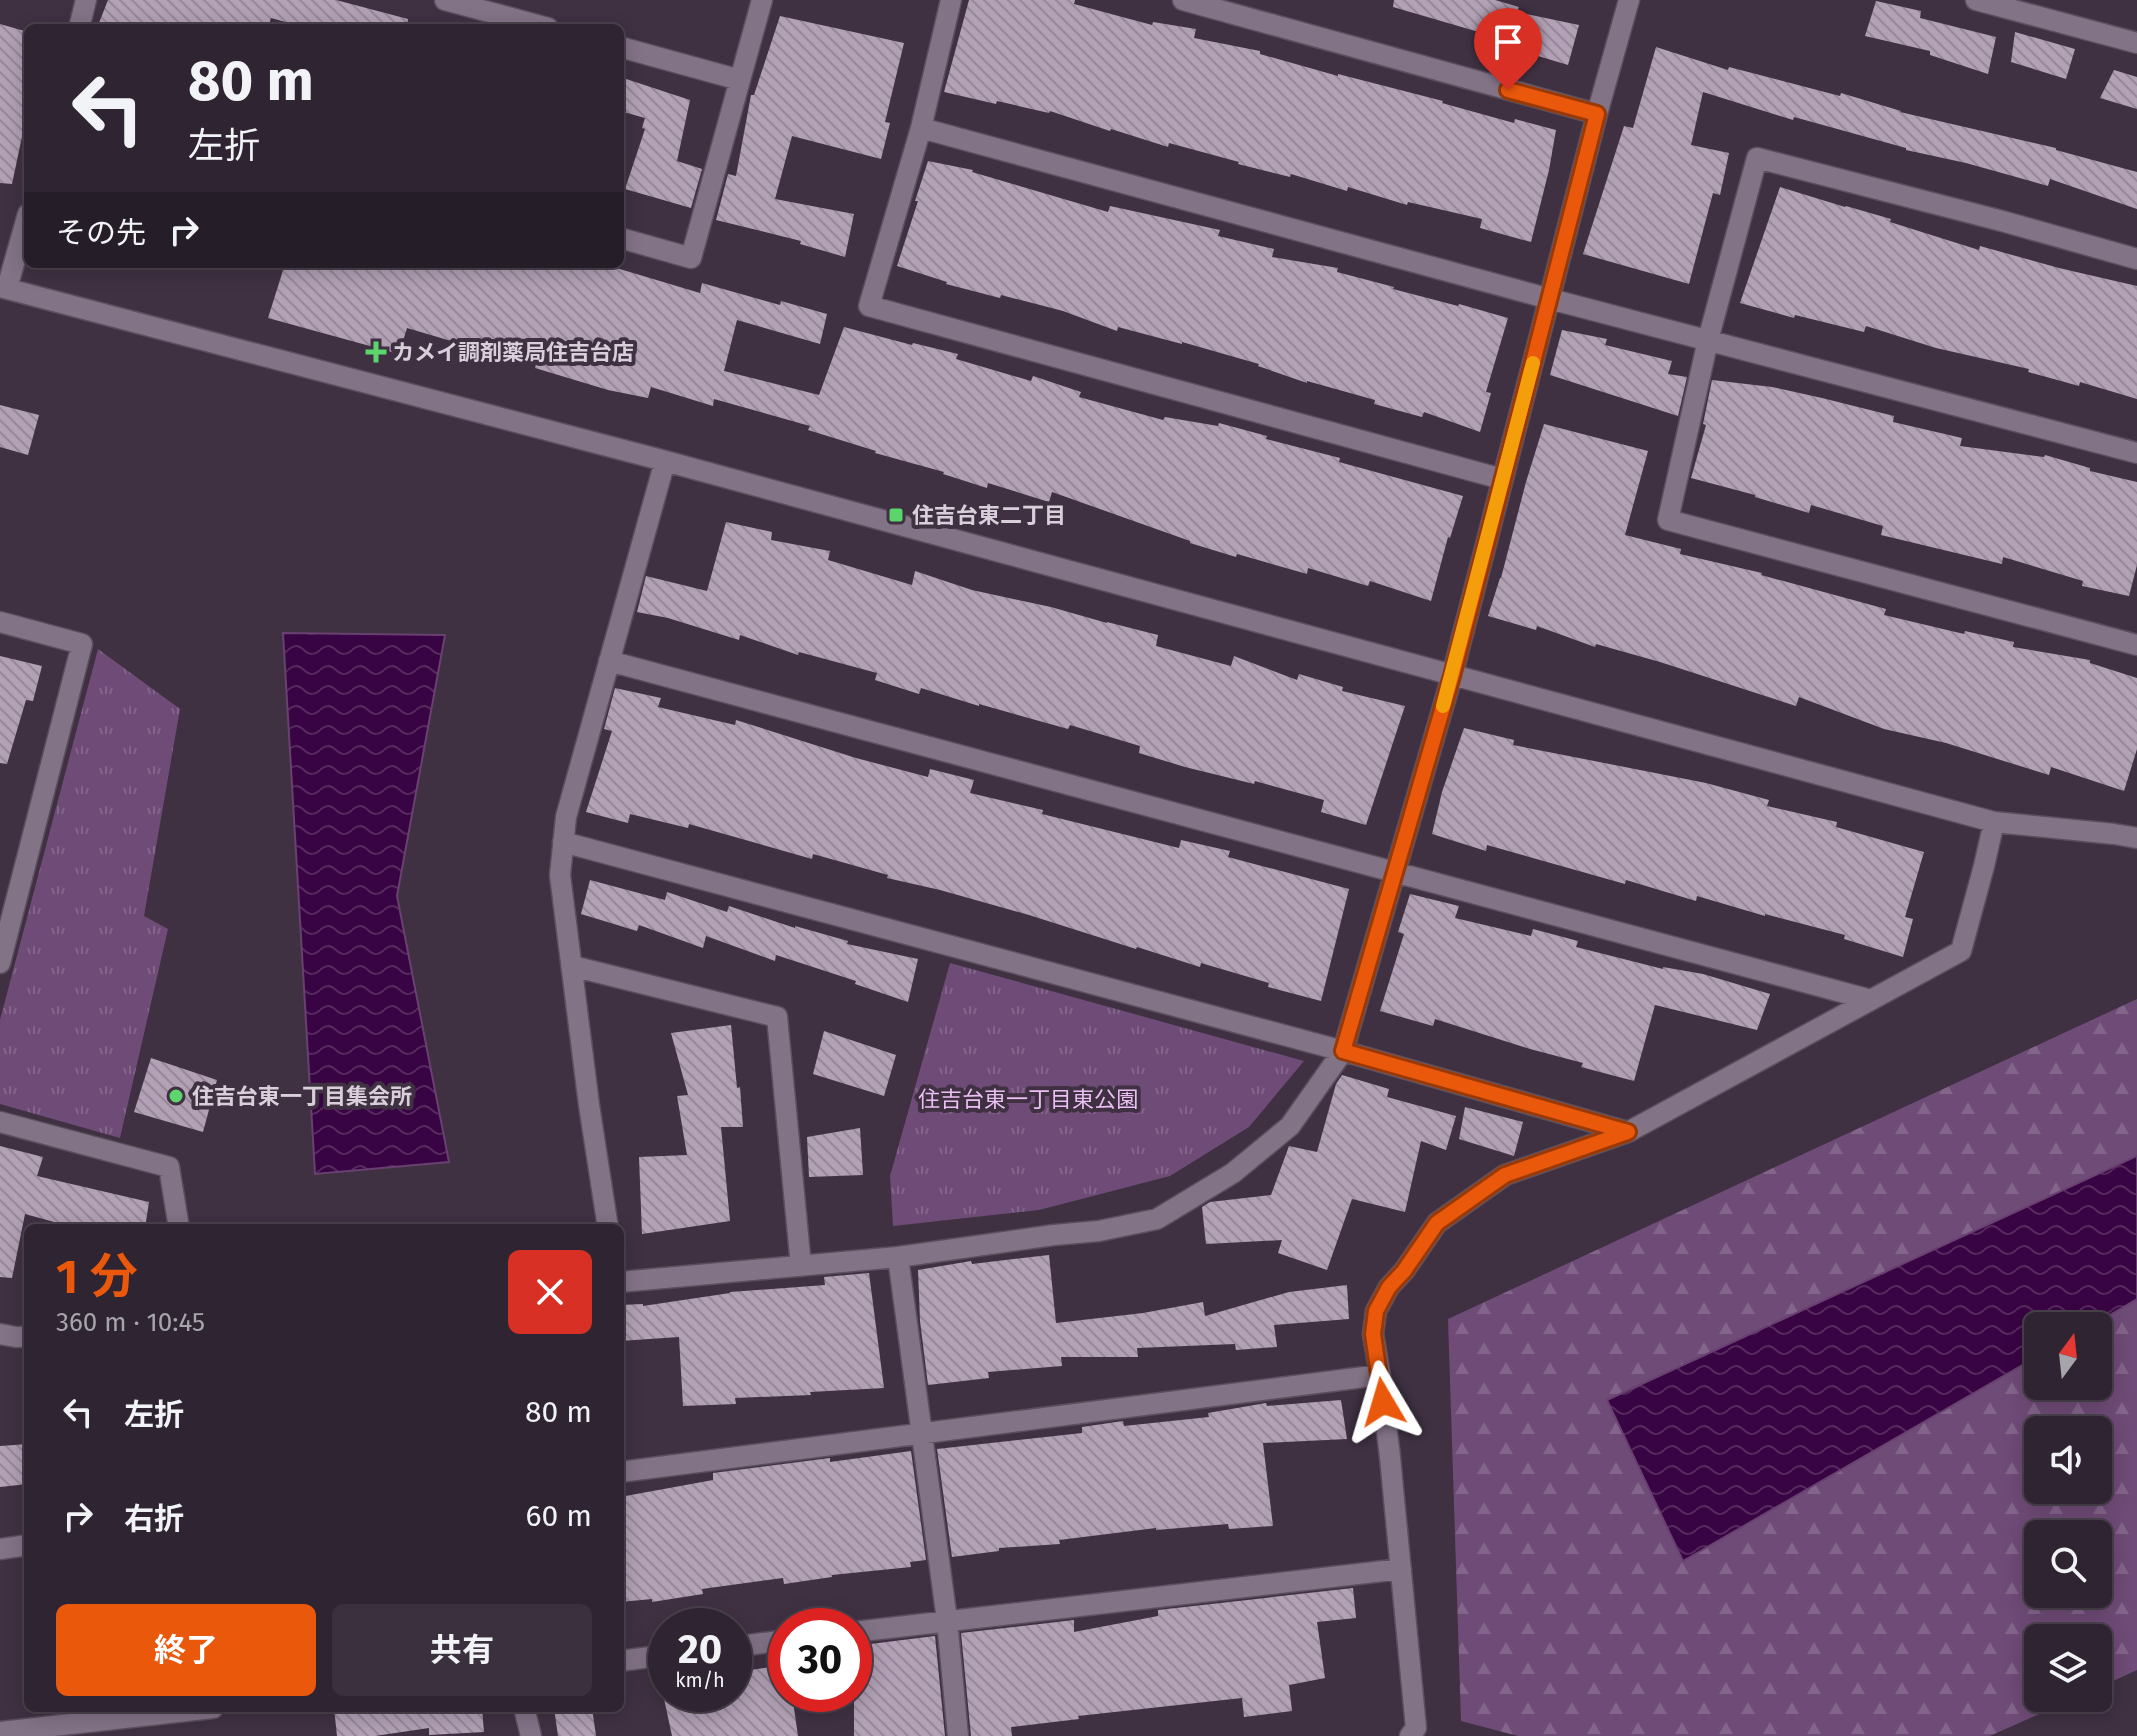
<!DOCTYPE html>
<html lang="ja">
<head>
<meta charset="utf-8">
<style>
	body { margin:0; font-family:"Fira Sans","Noto Sans JP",sans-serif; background:#3b313e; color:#f1f3f6; height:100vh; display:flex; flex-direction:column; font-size:30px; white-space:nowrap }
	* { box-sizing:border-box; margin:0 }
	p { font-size:26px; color:#a7a5ac }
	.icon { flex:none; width:44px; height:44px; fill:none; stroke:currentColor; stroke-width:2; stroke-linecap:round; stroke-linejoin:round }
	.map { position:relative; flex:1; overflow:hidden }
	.panel { position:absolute; left:24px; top:1224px; width:600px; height:488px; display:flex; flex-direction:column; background:#2f2532; border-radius:12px; box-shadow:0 4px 20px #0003,0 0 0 2px #4a424d }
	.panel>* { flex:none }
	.top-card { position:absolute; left:24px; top:24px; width:600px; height:244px; border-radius:12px; box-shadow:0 4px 20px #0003,0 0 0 2px #4a424d; background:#2f2532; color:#f1f3f6; overflow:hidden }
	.needle { width:52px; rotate:15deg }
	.buttons { position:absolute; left:2024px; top:1312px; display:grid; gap:16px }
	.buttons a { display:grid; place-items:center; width:88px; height:88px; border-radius:12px; background:#2f2532; box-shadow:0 4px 20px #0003,0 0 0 2px #4a424d; font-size:40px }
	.speed { position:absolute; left:648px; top:1608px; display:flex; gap:16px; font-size:40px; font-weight:700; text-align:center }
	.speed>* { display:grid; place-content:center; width:104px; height:104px; border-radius:50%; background:#2f2532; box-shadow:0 4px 20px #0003,0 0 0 2px #4a424d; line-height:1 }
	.speed small { font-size:20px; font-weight:400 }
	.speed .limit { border:12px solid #d22; background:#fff; color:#111 }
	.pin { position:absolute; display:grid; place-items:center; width:68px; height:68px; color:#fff; margin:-82px -34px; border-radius:50% 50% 50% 0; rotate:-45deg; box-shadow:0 0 8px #0007 }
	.pin .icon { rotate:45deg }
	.me { position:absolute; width:88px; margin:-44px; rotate:353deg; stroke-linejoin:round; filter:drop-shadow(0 0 6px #0008) }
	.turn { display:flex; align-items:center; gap:28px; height:168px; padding:0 32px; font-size:36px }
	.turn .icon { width:104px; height:104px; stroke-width:2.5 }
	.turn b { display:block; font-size:56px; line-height:68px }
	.then { display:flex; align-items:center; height:76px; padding:0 32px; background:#0003; gap:16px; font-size:30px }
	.round { display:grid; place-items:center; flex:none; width:84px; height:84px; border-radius:12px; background:#3b313e }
	.summary { display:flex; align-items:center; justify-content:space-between; height:136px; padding:0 32px }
	h1 { font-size:48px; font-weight:700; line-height:60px; color:#ea580c }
	.button { display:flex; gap:16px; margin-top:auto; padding:16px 32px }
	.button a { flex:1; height:92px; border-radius:12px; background:#ea580c; color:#fff; font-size:32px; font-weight:700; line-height:92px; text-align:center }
	.button a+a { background:#3b313e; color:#f1f3f6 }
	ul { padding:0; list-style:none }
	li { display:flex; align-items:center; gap:24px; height:104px; padding:0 32px }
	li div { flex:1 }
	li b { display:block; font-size:30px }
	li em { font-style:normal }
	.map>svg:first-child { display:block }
</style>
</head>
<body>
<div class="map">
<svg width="2137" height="1736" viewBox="0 0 2137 1736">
	<defs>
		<pattern id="forest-firs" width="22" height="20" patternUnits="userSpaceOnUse" patternTransform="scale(2)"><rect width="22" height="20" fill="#6f4b77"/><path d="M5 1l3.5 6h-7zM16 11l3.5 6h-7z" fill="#83648a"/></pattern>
		<pattern id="park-tufts" width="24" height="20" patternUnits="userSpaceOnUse" patternTransform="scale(2)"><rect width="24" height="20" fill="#6f4b77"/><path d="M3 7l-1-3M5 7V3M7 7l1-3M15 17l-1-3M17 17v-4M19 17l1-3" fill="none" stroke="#83648a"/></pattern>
		<pattern id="water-waves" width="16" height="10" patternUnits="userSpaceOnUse" patternTransform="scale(2)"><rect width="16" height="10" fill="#390443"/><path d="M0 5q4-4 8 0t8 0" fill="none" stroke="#55285e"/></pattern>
		<pattern id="building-back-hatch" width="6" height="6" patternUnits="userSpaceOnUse" patternTransform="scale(2)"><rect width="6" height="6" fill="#b2a0b5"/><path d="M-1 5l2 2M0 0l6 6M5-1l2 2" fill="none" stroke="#968898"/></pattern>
	</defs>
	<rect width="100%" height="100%" fill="#3f3142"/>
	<path fill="url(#forest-firs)" fill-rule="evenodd" d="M2137,999V1670L2098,1688V1638H2038V1698H2075L1990,1736H1518L1461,1721L1448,1319ZM2038,1326H2098V1386H2038ZM2038,1430H2098V1490H2038ZM2038,1534H2098V1594H2038Z"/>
	<path fill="url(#park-tufts)" d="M98,649L180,709L144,916L168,929L120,1138L0,1104V1020Z
		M950,963L1304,1061L1249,1127L1170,1176L1039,1210L893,1226L890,1176Z"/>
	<path fill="url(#water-waves)" stroke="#694170" stroke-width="2" d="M283,633L445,635L397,896L449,1162L315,1174Z
		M2137,1156V1299L2091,1326H2038V1356L1683,1561L1607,1400Z"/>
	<path fill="url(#building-back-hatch)" d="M108,0H336L408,19L407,28H307L271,18L268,28H97Z
		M969,0H1075L1074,4L1152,25L1153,22L1196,29L1194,38L1260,51V54L1338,76V74L1443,101L1442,103L1514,123L1515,119L1556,130L1549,170L1531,242L1480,228L1482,219L1408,202L1407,205L1348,187L1347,191L1291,174L1290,177L1238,164L1239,162L1169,143L1168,147L1111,129L1110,131L1050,111L1049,113L997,101L996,104L944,92Z
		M1394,0H1495L1519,7L1517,12L1579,25L1568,65L1518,50L1520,44L1393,7Z
		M1876,1L1921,11L1920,18L1996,37L1988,74L1930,55V51L1865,36Z
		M780,16L904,43L885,122L890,123L881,159L792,136L775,199L854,214L845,257L800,244L801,241L716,220L728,174L736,176L751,95H754Z
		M0,24L28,32V108L12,184L0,183Z
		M2015,32L2075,49L2066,79L2011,62Z
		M1656,47L1728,70L1729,67L1840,96L1841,93L1901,111L1900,112L2056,148V150L2137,172V209L2050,179L2048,186L1966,163L1906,150V148L1794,117L1793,120L1703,92L1691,145L1729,153L1720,195L1713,193L1689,284L1583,254L1624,126L1633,128Z
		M2114,70L2137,77V109L2100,98Z
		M620,77L690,100L677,161L702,169L691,208L625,189L645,129L642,128L645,118L620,111Z
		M928,161L973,170L972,172L1108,212L1110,206L1220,230L1218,236L1274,249L1272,257L1338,268L1337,272L1394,287L1393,289L1458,306L1459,304L1508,318L1486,392L1491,393L1480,432L1424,412L1422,417L1374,404L1375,400L1307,381V383L1258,366L1259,364L1182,342V344L1118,327L1117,331L1063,311L1001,295L1000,298L946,284L947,282L897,266L918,201H915Z
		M1780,187L1845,207L1846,206L1891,219L1890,222L1979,250L1980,246L2059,268L2137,286V399L2080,382L2079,386L2028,372L2029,369L1936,348L1866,326L1864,332L1795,315L1794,318L1740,303Z
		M285,264H603L700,293L702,283L780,305L781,301L827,314L820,344L737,320L724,371L819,395L844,327L912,345L913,343L958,354L956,359L1031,381L1033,376L1081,392L1079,397L1163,420L1165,417L1218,426L1219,423L1267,436L1266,439L1340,458L1339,462L1463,496L1450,538L1448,537L1431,601L1370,581L1368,586L1308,568L1307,574L1237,554L1236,557L1190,543V541L1052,492L1049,502L988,483L987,488L943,474L944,472L875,453L876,451L808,430L810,426L714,399L713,406L651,387L648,398L608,390L535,368L536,364L469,343L468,346L407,328L399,354L268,318Z
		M1562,330L1607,339L1605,345L1672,361L1668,374L1687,377L1678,416L1550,375Z
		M1712,380L1772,387L1822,398L1894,416L1893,422L1962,438L1960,446L2044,457L2045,455L2090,468V471L2137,482V565L2129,596L2082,586L2083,581L2003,557L2002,564L1881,535L1883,526L1811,505L1809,513L1755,497V495L1691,478L1706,425L1703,424Z
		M0,405L39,415L28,455L0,447Z
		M1544,424L1648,451L1625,535L1681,549L1680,554L1762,573L1761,575L1886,609L1884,615L1964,634L1965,631L2014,642L2013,647L2090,660V663L2137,678V749L2124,791L2051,767L2049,775L1946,743L1884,729L1799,697L1796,706L1660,662L1596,644L1595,647L1537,626L1536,630L1488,616L1500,578H1501L1526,482Z
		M726,522L772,532L771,540L830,551L828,560L912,585L915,571L972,590L1051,607L1107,623V622L1158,635L1156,646L1231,666L1234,656L1297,680L1299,674L1343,687L1342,691L1405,706L1366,825L1321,812L1324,800L1255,781L1254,784L1185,767L1139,753L1140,746L1070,725L1068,729L979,704V706L921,688L919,694L875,680L877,673L799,652L798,655L740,635L739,640L668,618L637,612L646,576L707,591Z
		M0,656L42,666L33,701L26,700L7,764L0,763Z
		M615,688L661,698L658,707L735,725L736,720L856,758L928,777L930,769L974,780L970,793L1043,810L1042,814L1179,848L1181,840L1230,851L1228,857L1349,889L1321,1001L1268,987L1269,983L1201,963L1200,967L1137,947L1136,949L1029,915L940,890L887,878L888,875L813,854L812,859L689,824L688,828L630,814L628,823L586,812L612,731L604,729Z
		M1464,728L1514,740L1513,745L1706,783L1769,800L1767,806L1837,822L1836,827L1924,852L1905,917L1913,919L1903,957L1844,939L1845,935L1765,914V916L1697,896L1696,901L1626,880L1625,884L1487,845L1486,851L1432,834L1442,792Z
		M590,880L665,900L667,892L727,912L729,906L795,928V926L848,941L847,944L918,959L908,1002L855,984L856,981L776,955L775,961L706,936L703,948L639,925L637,931L581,914Z
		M1410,894L1459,906L1455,918L1531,936L1533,929L1578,941L1576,947L1663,969V967L1703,974L1770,994L1757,1030L1655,1005L1634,1081L1581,1067L1583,1063L1530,1049L1435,1019L1433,1026L1380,1011L1404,934L1398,932Z
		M731,1025L737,1088L740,1087L743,1127H721L730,1221L642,1234L639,1157L687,1155L677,1096L688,1095L671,1033Z
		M824,1031L896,1055L884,1096L813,1074Z
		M151,1058L217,1080L203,1132L134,1112Z
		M1342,1075L1389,1089L1387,1097L1456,1116L1446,1150L1421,1141L1405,1212L1352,1199L1327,1270L1278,1253L1282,1240L1206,1244L1202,1207L1210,1202L1271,1195L1289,1146L1317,1152L1336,1084Z
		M1465,1107L1523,1122L1514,1156L1459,1139Z
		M860,1128L863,1175L809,1177L807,1137Z
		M0,1146L43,1157L37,1176L149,1202L145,1228H76L25,1214L12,1278L0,1277Z
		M1049,1255L1056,1323L1143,1313L1203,1302L1205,1316L1289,1292L1347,1285L1349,1319L1274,1325L1277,1347L1236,1350L1235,1344L1137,1348L1138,1357H1061L1062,1366L988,1372L989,1378L928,1385L920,1321L918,1270L971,1261L972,1264Z
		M869,1273L884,1388L810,1392L811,1395L735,1398L736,1404L683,1406L679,1337L620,1341V1305L643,1304V1306L730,1293V1292L825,1285L824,1277Z
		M1341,1400L1347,1439L1263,1443L1273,1526L1229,1529L1228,1524L1156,1530V1528L1059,1540L1060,1544L999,1548V1551L952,1557L937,1449L1082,1433V1427L1123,1421L1124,1426L1209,1417L1208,1413L1266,1403L1267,1406Z
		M28,1444V1484L0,1487V1446Z
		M911,1451L926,1560L910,1562L911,1567L832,1575V1577L784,1584L783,1578L702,1589L703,1594L652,1602V1599L620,1602V1497L713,1480V1473L830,1458V1462Z
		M1353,1588L1356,1618L1317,1622L1325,1678L1289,1685L1292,1711L1244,1717L1242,1698L1078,1716L1079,1719L1011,1727L1012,1736H971L961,1633L1074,1620V1632L1158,1616V1610Z
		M935,1636L945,1736H854V1646Z
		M786,1665V1694H792L798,1736H672L663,1694H738L736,1672Z
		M334,1708H482L484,1732L429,1735V1728L375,1736H337Z
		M554,1708H592L596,1736H558Z"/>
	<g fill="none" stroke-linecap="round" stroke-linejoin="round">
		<defs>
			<path id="minor" d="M445,0L548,28
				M951,0L921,128L869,306L1502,479
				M1183,0L1597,114
				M1976,0L2137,43
				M79,28L86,0
				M620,47L740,80
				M921,128L1550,299L2137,453
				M620,238L691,258L762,0
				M2137,259L2002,221L1757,158L1708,340L1668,520L2137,645
				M0,287L665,461L1994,822L2114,834L2137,838
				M7,288L28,214
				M0,622L82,644L0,963
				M609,661L1871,1000
				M563,842L1343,1051L1628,1132
				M572,966L777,1017L801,1266
				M0,1122L169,1167L179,1228
				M608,1228L589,1105L560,875L566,817L665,461
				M898,1257L947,1620L958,1736
				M620,1282L898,1257L1054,1235L1099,1231L1157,1219L1233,1173L1290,1126L1343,1051L1452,676L1597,114L1629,0
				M0,1334L16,1337H28
				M620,1472L1380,1375
				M0,1549L28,1545
				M854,1632L1401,1569
				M734,1647L786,1640
				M620,1661L666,1655
				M524,1708L531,1736
				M0,1732L213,1708
				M1410,1736L1416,1728L1390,1457L1380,1375L1373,1334L1376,1311L1389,1287L1404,1271L1437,1223L1505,1175L1628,1132L1961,951L1984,866L1994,822"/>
		</defs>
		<use href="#minor" stroke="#5b4f5e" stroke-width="23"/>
		<use href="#minor" stroke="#837387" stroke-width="20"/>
	</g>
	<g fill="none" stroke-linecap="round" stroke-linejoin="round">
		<defs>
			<path id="route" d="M1383,1402L1373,1334L1376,1311L1389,1287L1404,1271L1437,1223L1505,1175L1628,1132L1343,1051L1452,676L1597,114L1508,90"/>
		</defs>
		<use href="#route" stroke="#983908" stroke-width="20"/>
		<use href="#route" stroke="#ea580c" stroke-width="14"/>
		<path stroke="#f59e0b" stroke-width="14" d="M1443,706L1533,363"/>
	</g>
	<g fill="#5cd56d" stroke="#3f3142" stroke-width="3">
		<path d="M372 340h8v8h8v8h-8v8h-8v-8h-8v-8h8z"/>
		<rect x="888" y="507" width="16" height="16" rx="4"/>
		<circle cx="176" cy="1096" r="8"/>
	</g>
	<g text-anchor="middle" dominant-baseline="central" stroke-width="8" stroke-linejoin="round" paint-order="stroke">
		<g font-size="22" font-weight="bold" fill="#d8cfda" stroke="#3f3142" text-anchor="start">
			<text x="392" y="352">カメイ調剤薬局住吉台店</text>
			<text x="912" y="515">住吉台東二丁目</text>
			<text x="192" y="1096">住吉台東一丁目集会所</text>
		</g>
		<g font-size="22" fill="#ebbff4" stroke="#3f3142">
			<text x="1028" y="1099">住吉台東一丁目東公園</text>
		</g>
	</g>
</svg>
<div class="buttons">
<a><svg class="needle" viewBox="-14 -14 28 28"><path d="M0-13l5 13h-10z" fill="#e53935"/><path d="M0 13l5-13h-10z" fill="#a7a5ac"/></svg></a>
<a><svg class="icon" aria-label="sound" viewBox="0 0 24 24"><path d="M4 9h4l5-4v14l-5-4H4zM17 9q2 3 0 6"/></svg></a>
<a><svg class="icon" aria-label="search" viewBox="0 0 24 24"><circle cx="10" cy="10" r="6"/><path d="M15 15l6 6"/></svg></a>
<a><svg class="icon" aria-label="layers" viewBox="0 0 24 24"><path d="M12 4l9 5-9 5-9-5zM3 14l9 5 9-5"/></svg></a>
</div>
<div class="speed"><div>20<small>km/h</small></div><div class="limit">30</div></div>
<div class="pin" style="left:1508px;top:90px;background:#d93025"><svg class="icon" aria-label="arrive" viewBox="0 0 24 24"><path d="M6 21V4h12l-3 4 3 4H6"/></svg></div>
<svg class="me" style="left:1383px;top:1402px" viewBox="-20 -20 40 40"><path d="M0-17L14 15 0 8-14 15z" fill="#ea580c" stroke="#fff" stroke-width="4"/></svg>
<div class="top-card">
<div class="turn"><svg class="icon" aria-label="left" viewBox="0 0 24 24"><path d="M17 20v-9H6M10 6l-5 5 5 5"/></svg><div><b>80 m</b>左折</div></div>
<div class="then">その先<svg class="icon" aria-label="right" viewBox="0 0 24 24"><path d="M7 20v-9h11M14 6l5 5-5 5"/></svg></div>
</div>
<section class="panel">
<div class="summary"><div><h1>1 分</h1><p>360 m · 10:45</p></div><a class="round" style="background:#d93025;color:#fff"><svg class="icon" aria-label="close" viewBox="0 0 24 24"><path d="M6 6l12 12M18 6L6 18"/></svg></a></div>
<ul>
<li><svg class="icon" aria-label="left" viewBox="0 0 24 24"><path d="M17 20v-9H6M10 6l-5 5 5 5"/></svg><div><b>左折</b></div><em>80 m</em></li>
<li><svg class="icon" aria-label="right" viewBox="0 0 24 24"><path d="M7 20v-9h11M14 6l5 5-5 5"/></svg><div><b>右折</b></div><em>60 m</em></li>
</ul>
<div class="button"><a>終了</a><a>共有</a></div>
</section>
</div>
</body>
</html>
